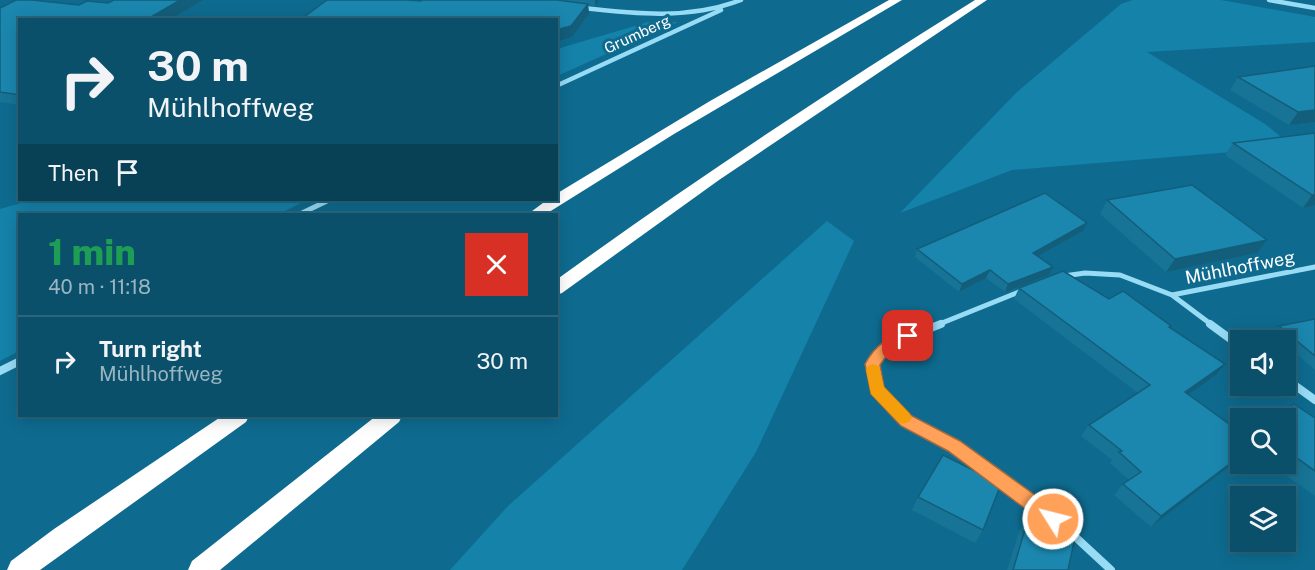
<!DOCTYPE html>
<html lang="en">
<head>
<meta charset="utf-8">
<style>
	body { margin:0; font-family:"Public Sans",sans-serif; background:#185a73; color:#f1f3f6; height:100vh; display:flex; flex-direction:column; font-size:22px; white-space:nowrap }
	* { box-sizing:border-box; margin:0 }
	p { font-size:20px; color:#99b5c1 }
	.icon { flex:none; width:33px; height:33px; fill:none; stroke:currentColor; stroke-width:2; stroke-linecap:round; stroke-linejoin:round }
	.map { position:relative; flex:1; overflow:hidden }
	.drawer { position:absolute; left:18px; top:213px; width:540px; height:204px; display:flex; flex-direction:column; background:#0a506b; border-radius:0px; box-shadow:0 3px 15px #0003,0 0 0 2px #2a677e }
	.drawer>* { flex:none }
	.guide { position:absolute; left:18px; top:18px; width:540px; height:183px; border-radius:0px; box-shadow:0 3px 15px #0003,0 0 0 2px #2a677e; background:#0a506b; color:#f1f3f6; overflow:hidden }
	.buttons { position:absolute; left:1230px; top:330px; display:grid; gap:12px }
	.buttons a { display:grid; place-items:center; width:66px; height:66px; border-radius:0px; background:#0a506b; box-shadow:0 3px 15px #0003,0 0 0 2px #2a677e; font-size:30px }
	.pin { position:absolute; display:grid; place-items:center; width:51px; height:51px; color:#fff; margin:-26px; border-radius:12px; box-shadow:0 3px 9px #0006 }
	.me { position:absolute; width:66px; margin:-33px; rotate:306deg; stroke-linejoin:round; filter:drop-shadow(0 0 4px #0008) }
	.turn { display:flex; align-items:center; gap:21px; height:126px; padding:0 30px; font-size:27px }
	.turn .icon { width:78px; height:78px; stroke-width:2.5 }
	.turn b { display:block; font-size:42px; line-height:51px }
	.then { display:flex; align-items:center; height:57px; padding:0 30px; background:#0003; gap:12px; font-size:22px }
	.round { display:grid; place-items:center; flex:none; width:63px; height:63px; border-radius:0px; background:#185a73 }
	.headline { display:flex; align-items:center; justify-content:space-between; height:102px; padding:0 30px }
	h1 { font-size:36px; font-weight:800; line-height:45px; color:#1e9e55 }
	ul { padding:0; list-style:none }
	li { display:flex; align-items:center; gap:18px; height:90px; padding:0 30px; border-top:2px solid #2a677e }
	li div { flex:1 }
	li b { display:block; font-size:22px }
	li em { font-style:normal }
	.map>svg:first-child { display:block }
</style>
</head>
<body>
<div class="map">
<svg width="1315" height="570" viewBox="0 0 1315 570">
	<rect width="100%" height="100%" fill="#0e6b8f"/>
	<path fill="#1582aa" d="M1133,0H1221L1315,17V42L1147,52L1265,124L1290,144L1268,149L1012,170L900,213L1017,92L1121,4Z
		M648,22H678L557,76V49Z
		M32,200H307L279,214H20L19,351L0,361V209Z
		M827,221L854,241L756,452L682,570H450L508,506Z"/>
	<g fill="none" stroke-linecap="round" stroke-linejoin="round">
		<path stroke="#97dbf4" stroke-width="4.5" d="M1269,0L1315,8
			M582,8C636,14 689,20 741,0
			M556,86L721,10"/>
		<path stroke="#97dbf4" stroke-width="5" d="M300,214L329,200
			M1064,276L1085,273L1120,275L1172,295L1315,267
			M1172,295L1212,325
			M937,325L1024,290"/>
		<path stroke="#97dbf4" stroke-width="8" d="M941,324L887,345L872,364L877,389L907,421L954,446L1070,532L1111,570
			M1210,324L1240,346
			M0,371L20,361
			M1286,379L1315,400"/>
		<path fill="#fff" fill-rule="evenodd" d="M889,0H902L674,134L546,214H528L547,200H556V194L710,101Z
			M975,0H987L719,180L562,293L556,295V280C693,181 832,89 975,0Z
			M222,416H249L246,422L40,570H7L11,561L54,529Z
			M376,416H402L399,422L220,570H188L192,561Z"/>
	</g>
	<path fill="#177496" d="M203,0L20,20V105L0,102V8Z
		M421,0H599L595,6L588,5L589,14L572,37L556,42V20L421,1Z
		M1238,77L1315,122L1289,125L1230,90Z
		M1315,133V205L1303,208L1225,155L1233,143Z
		M1107,200L1257,253L1166,272L1100,214Z
		M1083,231L1038,256L1049,275L1005,292L986,278L959,292L915,257L917,249Z
		M1019,288L1109,299L1171,326L1170,327L1216,375L1188,394L1240,458L1151,527L1114,495L1123,484L1129,480L1110,463L1112,460L1081,436L1089,425L1138,393L1014,299Z
		M1315,319V370L1286,345V340H1280L1273,334L1279,326Z
		M1286,418H1315V496L1270,464H1286Z
		M918,497L983,530L975,543L912,510Z
		M1028,519L1068,570H1007L1019,532Z"/>
	<path fill="#135e7a" d="M180,0H203L169,20H146Z
		M595,0H599L595,6Z
		M588,4L589,14L572,37L556,42V30Z
		M1315,110V122L1289,125L1298,112Z
		M1312,195H1315V205L1303,208Z
		M1087,223L1083,231L1029,261L1033,253Z
		M1267,240L1257,253L1166,272L1175,259Z
		M1053,267L1049,275L1005,292L1008,284Z
		M990,270L986,278L959,292L962,284Z
		M1225,364L1216,375L1176,403L1185,392Z
		M1240,456V458L1151,527L1161,516Z"/>
	<path fill="#1b87af" stroke="#135e7a" stroke-width="1.5" d="M16,0H32L79,5L87,1L108,3L114,0H180L146,20H20V95L0,92V8Z
		M327,0H406L421,1V0H557L588,4L571,26L556,30V20H300Z
		M1315,66V110L1298,112L1238,77Z
		M1315,133V195H1312L1233,143Z
		M1192,185L1267,240L1175,259L1107,200Z
		M1045,193L1087,223L1033,253L1053,267L1008,284L990,270L962,284L917,249Z
		M1063,271L1109,299L1123,291L1171,326L1169,327L1225,364L1185,392L1240,432V456L1161,516L1123,484L1141,472L1119,452L1122,451L1089,425L1150,385L1019,288Z
		M1315,319V356L1279,326Z
		M1294,404L1315,418V471L1286,450V418H1277Z
		M943,455L1001,484L983,530L918,497Z
		M1028,519L1074,542L1068,570H1013Z"/>
	<path fill="#ffa159" stroke="#a6693a" stroke-width="1.5" d="M908,331L913,332L916,336L913,340L892,348L880,365L884,387L912,416L960,441L1060,513L1063,519L1060,525L1053,528L1047,525L948,451L901,426L871,394L865,364C875,345 888,337 908,331Z"/>
	<path fill="#f59e0b" d="M873,364L879,366L884,387L909,413L912,418L909,422L903,424L898,422L871,394L866,370L868,366Z"/>
	<g text-anchor="middle" dominant-baseline="central" stroke-width="6" stroke-linejoin="round" paint-order="stroke">
		<g font-size="15" fill="#fff" stroke="#0e6b8f">
			<text transform="translate(637 34) rotate(-25)">Grumberg</text>
		</g>
		<g font-size="18" fill="#fff" stroke="#0e6b8f">
			<text transform="translate(1240 267) rotate(-11)">Mühlhoffweg</text>
		</g>
	</g>
</svg>
<div class="buttons">
<a><svg class="icon" aria-label="sound" viewBox="0 0 24 24"><path d="M4 9h4l5-4v14l-5-4H4zM17 9q2 3 0 6"/></svg></a>
<a><svg class="icon" aria-label="search" viewBox="0 0 24 24"><circle cx="10" cy="10" r="6"/><path d="M15 15l6 6"/></svg></a>
<a><svg class="icon" aria-label="layers" viewBox="0 0 24 24"><path d="M12 4l9 5-9 5-9-5zM3 14l9 5 9-5"/></svg></a>
</div>
<div class="pin" style="left:908px;top:336px;background:#d93025"><svg class="icon" aria-label="arrive" viewBox="0 0 24 24"><path d="M6 21V4h12l-3 4 3 4H6"/></svg></div>
<svg class="me" style="left:1053px;top:519px" viewBox="-20 -20 40 40"><circle r="17" fill="#ffa159" stroke="#fff" stroke-width="3"/><path d="M0-11L8 9 0 5-8 9z" fill="#fff"/></svg>
<div class="guide">
<div class="turn"><svg class="icon" aria-label="right" viewBox="0 0 24 24"><path d="M7 20v-9h11M14 6l5 5-5 5"/></svg><div><b>30 m</b>Mühlhoffweg</div></div>
<div class="then">Then<svg class="icon" aria-label="arrive" viewBox="0 0 24 24"><path d="M6 21V4h12l-3 4 3 4H6"/></svg></div>
</div>
<section class="drawer">
<div class="headline"><div><h1>1 min</h1><p>40 m · 11:18</p></div><a class="round" style="background:#d93025;color:#fff"><svg class="icon" aria-label="close" viewBox="0 0 24 24"><path d="M6 6l12 12M18 6L6 18"/></svg></a></div>
<ul>
<li><svg class="icon" aria-label="right" viewBox="0 0 24 24"><path d="M7 20v-9h11M14 6l5 5-5 5"/></svg><div><b>Turn right</b><p>Mühlhoffweg</p></div><em>30 m</em></li>
</ul>
</section>
</div>
</body>
</html>
